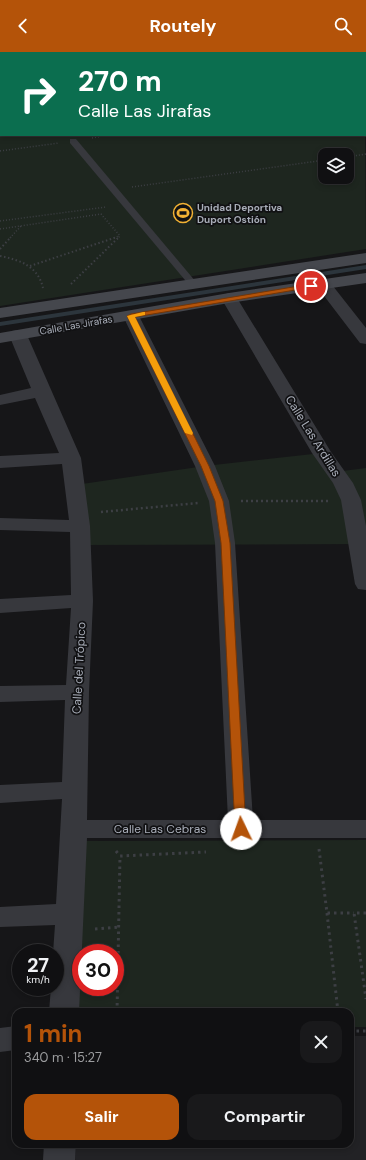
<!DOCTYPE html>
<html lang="es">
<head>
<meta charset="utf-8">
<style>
	body { margin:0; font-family:"DM Sans",sans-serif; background:#19191b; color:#f1f3f6; height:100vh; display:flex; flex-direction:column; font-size:15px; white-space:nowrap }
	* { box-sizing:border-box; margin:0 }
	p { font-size:13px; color:#9c9d9f }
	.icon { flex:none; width:22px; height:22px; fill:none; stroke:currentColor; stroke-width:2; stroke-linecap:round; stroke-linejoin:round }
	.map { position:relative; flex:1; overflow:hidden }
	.details { position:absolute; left:12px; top:956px; width:342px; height:140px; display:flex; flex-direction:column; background:#101012; border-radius:12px; box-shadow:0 2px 6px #0003,0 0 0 1px #303032 }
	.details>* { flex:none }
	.top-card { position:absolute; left:0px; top:0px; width:366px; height:84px; box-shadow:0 2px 6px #0003,0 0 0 1px #303032; background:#0b6e4f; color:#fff; overflow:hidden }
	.controls { position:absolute; left:318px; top:96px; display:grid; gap:8px }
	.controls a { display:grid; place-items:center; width:36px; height:36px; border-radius:8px; background:#101012; box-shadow:0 2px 6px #0003,0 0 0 1px #303032; font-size:20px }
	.speed { position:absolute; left:12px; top:892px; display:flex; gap:8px; font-size:20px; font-weight:700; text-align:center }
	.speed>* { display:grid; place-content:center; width:52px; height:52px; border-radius:50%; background:#101012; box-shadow:0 2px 6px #0003,0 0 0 1px #303032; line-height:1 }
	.speed small { font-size:10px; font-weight:400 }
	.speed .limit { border:6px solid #d22; background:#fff; color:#111 }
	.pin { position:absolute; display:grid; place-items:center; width:34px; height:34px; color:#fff; margin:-17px; border:2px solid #fff; border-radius:50%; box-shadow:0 1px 4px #0007 }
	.me { position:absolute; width:44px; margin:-22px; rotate:357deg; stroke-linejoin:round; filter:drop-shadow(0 0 3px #0008) }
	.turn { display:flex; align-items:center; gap:14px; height:84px; padding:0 12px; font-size:18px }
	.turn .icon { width:52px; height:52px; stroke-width:2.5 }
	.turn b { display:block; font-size:28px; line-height:34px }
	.round { display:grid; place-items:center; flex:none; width:42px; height:42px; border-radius:12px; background:#19191b }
	.summary { display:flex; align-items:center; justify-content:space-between; height:68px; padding:0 12px }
	h1 { font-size:24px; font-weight:700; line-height:30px; color:#b45309 }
	.primary-button { display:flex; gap:8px; margin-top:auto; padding:8px 12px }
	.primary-button a { flex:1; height:46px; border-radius:12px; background:#b45309; color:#fff; font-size:16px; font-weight:700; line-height:46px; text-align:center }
	.primary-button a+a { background:#19191b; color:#f1f3f6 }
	header { display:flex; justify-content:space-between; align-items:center; height:52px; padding:0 12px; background:#b45309; color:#fff; font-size:18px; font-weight:700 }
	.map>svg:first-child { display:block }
</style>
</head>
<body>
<header><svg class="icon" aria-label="back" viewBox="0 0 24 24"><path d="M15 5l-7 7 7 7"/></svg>Routely<svg class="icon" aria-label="search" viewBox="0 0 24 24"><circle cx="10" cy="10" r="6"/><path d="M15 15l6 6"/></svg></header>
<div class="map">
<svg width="366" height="1108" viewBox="0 0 366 1108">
	<rect width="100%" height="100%" fill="#161618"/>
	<path fill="#222225" d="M350,984H366V1108H75L76,1092H350Z"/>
	<path fill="#1e261f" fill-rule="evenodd" d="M0,0H292L293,1H1V83H365V50L366,197L0,254ZM325,103H347V125H325Z
		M322,401L335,420L366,416V492L81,493L75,433L205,414Z
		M366,788V975H350V960H77L84,789ZM81,901H115V935H81Z"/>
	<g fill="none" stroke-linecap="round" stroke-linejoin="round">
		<path fill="#2c353c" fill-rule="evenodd" d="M366,213V217L0,274V270Z"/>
		<path stroke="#3d3f44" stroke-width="1.5" stroke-dasharray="1 2" stroke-linecap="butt" d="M58,1L70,0
			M149,1L159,0
			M92,86L108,83
			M0,99L59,91
			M347,105L366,102
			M132,135L325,108
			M0,169L106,155
			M0,177L101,162L120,184L118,186
			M10,186L21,174
			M114,186L119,184"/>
		<path stroke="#3d3f44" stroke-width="2" stroke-dasharray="1.5 2.5" stroke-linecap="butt" d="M0,197L11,185
			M0,204C20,208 38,214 43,236
			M30,214L117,185
			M71,232L119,185"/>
		<path stroke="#3d3f44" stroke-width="2.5" stroke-dasharray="2 3" stroke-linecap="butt" d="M241,449H328
			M101,460L198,451"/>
		<path stroke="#3d3f44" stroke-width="3" stroke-dasharray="2.5 4" stroke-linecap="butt" d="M319,797L327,861H354
			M116,799L120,804L206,800
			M327,861L338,960
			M366,861H354L366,947
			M95,877L119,875
			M117,960L120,804
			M350,979H366"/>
		<path fill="#37383d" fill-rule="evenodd" d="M70,87H76L196,230V234H190L70,91Z"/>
		<path fill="#37383d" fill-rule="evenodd" d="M323,227L329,229L366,276V292L360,291L315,232L317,229Z
			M229,241L235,243L237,246L331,400L353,431L361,448L366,474V538L358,537L355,532L341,448L333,431L312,401L221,246L223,243Z
			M131,259L137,260L139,264L215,414L229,449L235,491L253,768H366V786H87L79,960H49L51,935H55V901H53L55,873L0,875V855L56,852L62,747L0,751V733L62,730L65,648L0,650V634L66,633L71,556L0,561V547L71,543L70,480L0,478V466L69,468L62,412L0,416V404L59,401L35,346L0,353V343L31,336L9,283L12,279L18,278L24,279L27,283L81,406L90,474L93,549L89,640L87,768H228L215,491L209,449L195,414L123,264L125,260Z
			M16,974V998L0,1000V976Z
			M44,1092H76L75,1108H43Z"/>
		<path fill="#45474d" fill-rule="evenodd" d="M366,201V211L0,266V256Z
			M366,221V231L229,251L0,291V281L229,241Z"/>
	</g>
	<path fill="#b45309" stroke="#753606" d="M311,232L314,234L313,235L135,265L209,414L223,449L230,491L246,777L241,781L235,777L221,491L215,449L201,414L127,264L131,262Z"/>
	<path fill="#f59e0b" d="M143,260H145V263L135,265L193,381L192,383L185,381L127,264Z"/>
	<defs>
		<symbol id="stadium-ring" viewBox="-11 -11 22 22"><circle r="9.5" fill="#111113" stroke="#f2b134" stroke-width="1.5"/><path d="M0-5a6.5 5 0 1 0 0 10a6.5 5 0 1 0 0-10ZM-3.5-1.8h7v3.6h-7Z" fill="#f2b134"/></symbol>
	</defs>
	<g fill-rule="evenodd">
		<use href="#stadium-ring" x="172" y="150" width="22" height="22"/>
	</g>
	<g text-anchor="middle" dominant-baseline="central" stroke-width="3.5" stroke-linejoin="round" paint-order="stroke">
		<g font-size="10" font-weight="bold" fill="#a8adb8" stroke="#111113" text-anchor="start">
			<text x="197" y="155">Unidad Deportiva<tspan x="197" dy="12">Duport Ostión</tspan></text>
		</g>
		<g font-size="10" fill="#a8adb8" stroke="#111113">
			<text transform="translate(76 273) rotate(-10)">Calle Las Jirafas</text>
		</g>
		<g font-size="12" fill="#a8adb8" stroke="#111113">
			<text transform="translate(313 384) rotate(58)">Calle Las Ardillas</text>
			<text transform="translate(79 616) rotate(-87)">Calle del Trópico</text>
			<text x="160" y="777">Calle Las Cebras</text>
		</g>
	</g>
</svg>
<div class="controls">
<a><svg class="icon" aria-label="layers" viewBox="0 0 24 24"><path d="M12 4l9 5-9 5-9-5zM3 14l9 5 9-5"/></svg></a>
</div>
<div class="speed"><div>27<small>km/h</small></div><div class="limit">30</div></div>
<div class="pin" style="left:311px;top:234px;background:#d93025"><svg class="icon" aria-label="arrive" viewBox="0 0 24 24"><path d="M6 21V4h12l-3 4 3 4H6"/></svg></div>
<svg class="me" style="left:241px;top:777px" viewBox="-20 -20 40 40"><circle r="19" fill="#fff"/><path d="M0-13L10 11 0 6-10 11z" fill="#b45309"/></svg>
<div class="top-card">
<div class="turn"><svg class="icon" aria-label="right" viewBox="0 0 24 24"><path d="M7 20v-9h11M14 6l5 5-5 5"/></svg><div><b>270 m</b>Calle Las Jirafas</div></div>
</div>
<section class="details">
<div class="summary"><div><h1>1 min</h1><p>340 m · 15:27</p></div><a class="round"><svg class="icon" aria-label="close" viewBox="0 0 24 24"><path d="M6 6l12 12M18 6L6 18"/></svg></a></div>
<div class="primary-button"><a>Salir</a><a>Compartir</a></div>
</section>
</div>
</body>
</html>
